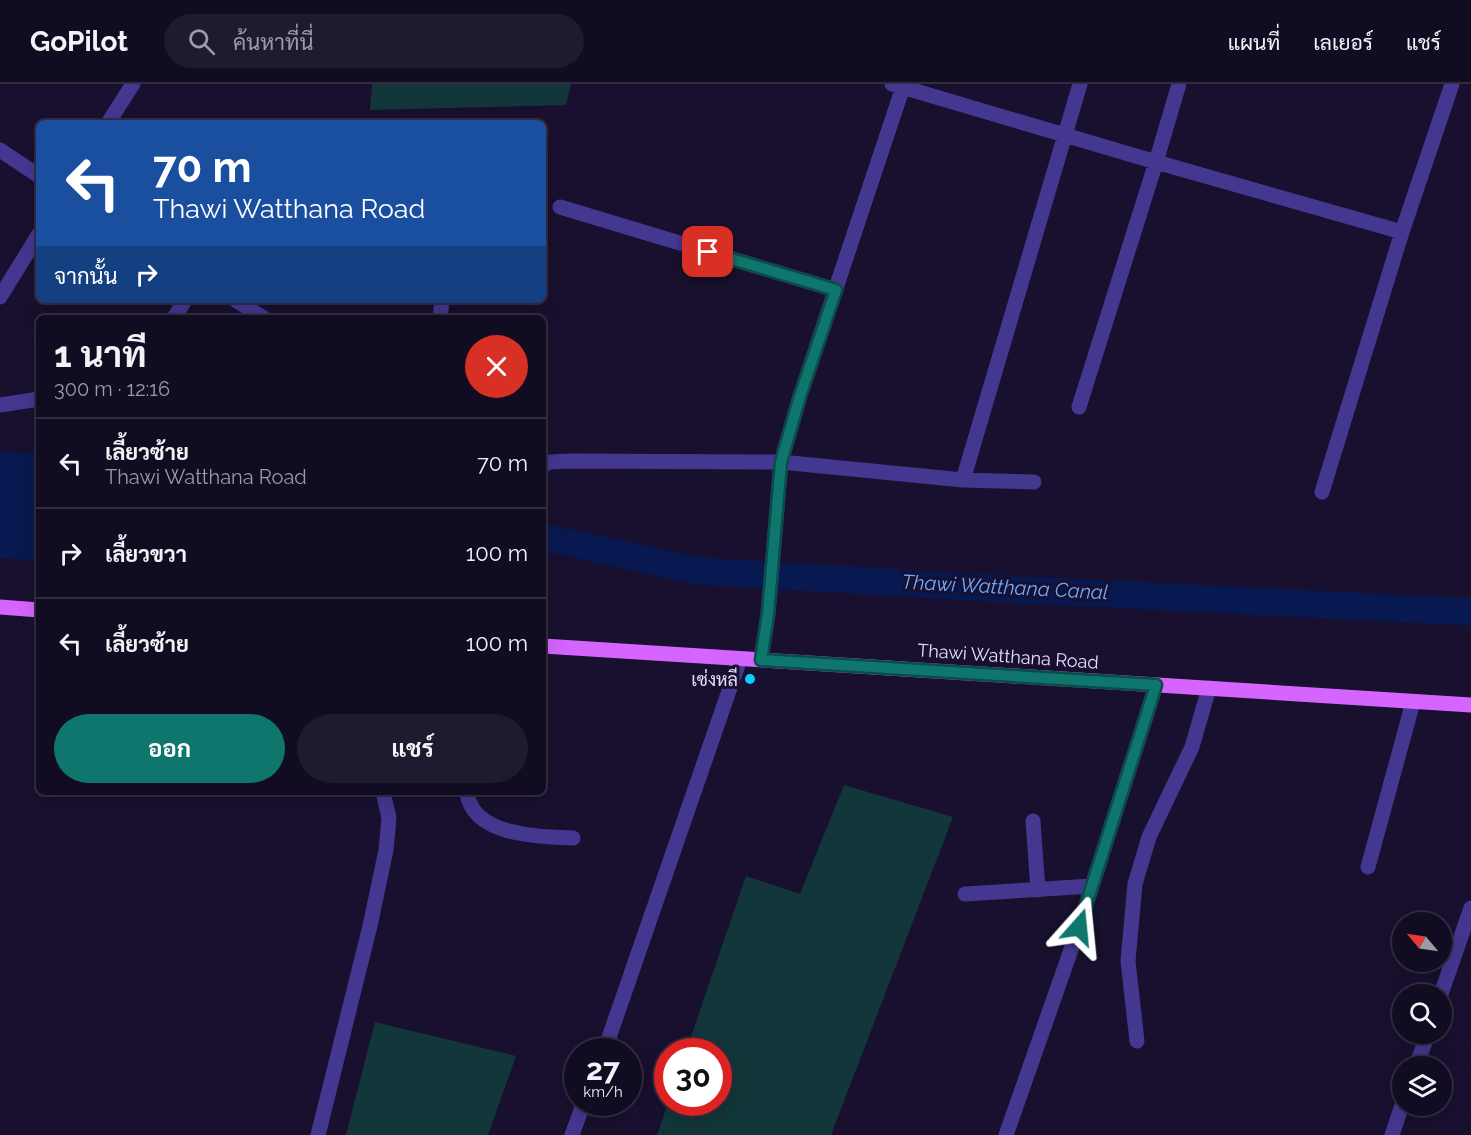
<!DOCTYPE html>
<html lang="th">
<head>
<meta charset="utf-8">
<style>
	body { margin:0; font-family:Raleway,Sarabun,sans-serif; background:#1f1a2f; color:#f1f3f6; height:100vh; display:flex; flex-direction:column; font-size:22px; white-space:nowrap }
	* { box-sizing:border-box; margin:0 }
	p { font-size:20px; color:#9c9ba5 }
	.icon { flex:none; width:33px; height:33px; fill:none; stroke:currentColor; stroke-width:2; stroke-linecap:round; stroke-linejoin:round }
	.map { position:relative; flex:1; overflow:hidden }
	.details { position:absolute; left:36px; top:231px; width:510px; height:480px; display:flex; flex-direction:column; background:#120c22; border-radius:9px; box-shadow:0 6px 24px #0002,0 0 0 2px #312c40 }
	.details>* { flex:none }
	.guide { position:absolute; left:36px; top:36px; width:510px; height:183px; border-radius:9px; box-shadow:0 6px 24px #0002,0 0 0 2px #312c40; background:#1a4fa0; color:#fff; overflow:hidden }
	.needle { width:39px; rotate:299deg }
	.buttons { position:absolute; left:1392px; top:828px; display:grid; gap:12px }
	.buttons a { display:grid; place-items:center; width:60px; height:60px; border-radius:50%; background:#120c22; box-shadow:0 6px 24px #0002,0 0 0 2px #312c40; font-size:30px }
	.speed { position:absolute; left:564px; top:954px; display:flex; gap:12px; font-size:30px; font-weight:700; text-align:center }
	.speed>* { display:grid; place-content:center; width:78px; height:78px; border-radius:50%; background:#120c22; box-shadow:0 6px 24px #0002,0 0 0 2px #312c40; line-height:1 }
	.speed small { font-size:15px; font-weight:400 }
	.speed .limit { border:9px solid #d22; background:#fff; color:#111 }
	.pin { position:absolute; display:grid; place-items:center; width:51px; height:51px; color:#fff; margin:-26px; border-radius:12px; box-shadow:0 3px 9px #0006 }
	.me { position:absolute; width:66px; margin:-33px; rotate:18deg; stroke-linejoin:round; filter:drop-shadow(0 0 4px #0008) }
	.turn { display:flex; align-items:center; gap:21px; height:126px; padding:0 18px; font-size:27px }
	.turn .icon { width:78px; height:78px; stroke-width:2.5 }
	.turn b { display:block; font-size:42px; line-height:51px }
	.then { display:flex; align-items:center; height:57px; padding:0 18px; background:#0003; gap:12px; font-size:22px }
	.round { display:grid; place-items:center; flex:none; width:63px; height:63px; border-radius:32px; background:#1f1a2f }
	.overview { display:flex; align-items:center; justify-content:space-between; height:102px; padding:0 18px }
	h1 { font-size:36px; font-weight:700; line-height:45px }
	.primary-button { display:flex; gap:12px; margin-top:auto; padding:12px 18px }
	.primary-button a { flex:1; height:69px; border-radius:36px; background:#0f766e; color:#fff; font-size:24px; font-weight:700; line-height:69px; text-align:center }
	.primary-button a+a { background:#1f1a2f; color:#f1f3f6 }
	ul { padding:0; list-style:none }
	li { display:flex; align-items:center; gap:18px; height:90px; padding:0 18px; border-top:2px solid #312c40 }
	li div { flex:1 }
	li b { display:block; font-size:22px }
	li em { font-style:normal }
	header { display:flex; align-items:center; gap:36px; box-sizing:border-box; height:84px; padding:0 30px; background:#120c22; border-bottom:2px solid #312c40 }
	header strong { font-size:28px }
	nav { display:flex; gap:33px; margin-inline-start:auto; font-size:21px }
	.search { width:420px; height:54px; background:#1f1a2f; display:flex; align-items:center; gap:15px; box-sizing:border-box; padding:0 21px; border-radius:33px; color:#9c9ba5; font-size:22px }
	.map>svg:first-child { display:block }
</style>
</head>
<body>
<header>
<strong>GoPilot</strong>
<div class="search"><svg class="icon" aria-label="search" viewBox="0 0 24 24"><circle cx="10" cy="10" r="6"/><path d="M15 15l6 6"/></svg>ค้นหาที่นี่</div>
<nav><a>แผนที่</a><a>เลเยอร์</a><a>แชร์</a></nav>
</header>
<div class="map">
<svg width="1471" height="1051" viewBox="0 0 1471 1051">
	<rect width="100%" height="100%" fill="#18102e"/>
	<path fill="#123639" d="M372,0H571L566,21L370,26Z
		M844,701L953,733L831,1051H657L668,1019L718,1018V968L686,967L746,792L800,810Z
		M375,938L516,972L488,1051H346Z"/>
	<path fill="#071950" d="M0,368L39,370V477L0,474Z"/>
	<g fill="none" stroke-linecap="round" stroke-linejoin="round">
		<path stroke="#071950" stroke-width="27" d="M543,453L698,487L988,504L1471,528"/>
		<path stroke="#443790" stroke-width="15" d="M892,0L1156,78L1402,148
			M108,39L133,0
			M0,66L39,92
			M560,123L836,206
			M0,213L39,150
			M235,216L264,234
			M174,234L185,216
			M440,234L442,216
			M0,321L39,315
			M1079,323L1156,78L1179,0
			M543,381L550,378L571,377L781,378L800,312L904,0
			M963,396L1080,0
			M1322,408L1402,148L1452,0
			M761,576L768,530L781,378L963,396L1034,398
			M467,708C472,752 539,753 573,754
			M1033,737L1038,806
			M1368,783L1413,618
			M965,810L1092,802
			M1441,910L1471,824
			M1137,957L1128,877L1135,800L1149,753L1192,663L1209,604
			M604,968L740,575
			M1416,982L1428,950
			M318,1051L370,842L386,766L389,734L383,708
			M572,1051L584,1018
			M1006,1051L1079,843L1156,601
			M1392,1051L1402,1021"/>
		<path stroke="#d664ff" stroke-width="15" d="M0,523L39,526
			M543,562L1471,621"/>
	</g>
	<g fill="none" stroke-linecap="round" stroke-linejoin="round">
		<defs>
			<path id="route" d="M708,168L836,206L800,312L781,378L768,530L761,576L1156,601L1079,843"/>
		</defs>
		<use href="#route" stroke="#0a4d48" stroke-width="15"/>
		<use href="#route" stroke="#0f766e" stroke-width="10"/>
	</g>
	<circle fill="#09ccff" stroke="#18102e" stroke-width="2" cx="750" cy="595" r="6"/>
	<g text-anchor="middle" dominant-baseline="central" stroke-width="6" stroke-linejoin="round" paint-order="stroke">
		<g font-size="18" fill="#e4ddff" stroke="#18102e">
			<text transform="translate(1008 572) rotate(4)">Thawi Watthana Road</text>
		</g>
		<g font-size="18" fill="#e4ddff" stroke="#18102e" text-anchor="end">
			<text x="738" y="595">เซ่งหลี</text>
		</g>
		<g font-size="20" font-style="italic" fill="#6baaff" stroke="#18102e">
			<text transform="translate(1005 503) rotate(3)">Thawi Watthana Canal</text>
		</g>
	</g>
</svg>
<div class="buttons">
<a><svg class="needle" viewBox="-14 -14 28 28"><path d="M0-13l5 13h-10z" fill="#e53935"/><path d="M0 13l5-13h-10z" fill="#9c9ba5"/></svg></a>
<a><svg class="icon" aria-label="search" viewBox="0 0 24 24"><circle cx="10" cy="10" r="6"/><path d="M15 15l6 6"/></svg></a>
<a><svg class="icon" aria-label="layers" viewBox="0 0 24 24"><path d="M12 4l9 5-9 5-9-5zM3 14l9 5 9-5"/></svg></a>
</div>
<div class="speed"><div>27<small>km/h</small></div><div class="limit">30</div></div>
<div class="pin" style="left:708px;top:168px;background:#d93025"><svg class="icon" aria-label="arrive" viewBox="0 0 24 24"><path d="M6 21V4h12l-3 4 3 4H6"/></svg></div>
<svg class="me" style="left:1079px;top:843px" viewBox="-20 -20 40 40"><path d="M0-17L14 15 0 8-14 15z" fill="#0f766e" stroke="#fff" stroke-width="4"/></svg>
<div class="guide">
<div class="turn"><svg class="icon" aria-label="left" viewBox="0 0 24 24"><path d="M17 20v-9H6M10 6l-5 5 5 5"/></svg><div><b>70 m</b>Thawi Watthana Road</div></div>
<div class="then">จากนั้น<svg class="icon" aria-label="right" viewBox="0 0 24 24"><path d="M7 20v-9h11M14 6l5 5-5 5"/></svg></div>
</div>
<section class="details">
<div class="overview"><div><h1>1 นาที</h1><p>300 m · 12:16</p></div><a class="round" style="background:#d93025;color:#fff"><svg class="icon" aria-label="close" viewBox="0 0 24 24"><path d="M6 6l12 12M18 6L6 18"/></svg></a></div>
<ul>
<li><svg class="icon" aria-label="left" viewBox="0 0 24 24"><path d="M17 20v-9H6M10 6l-5 5 5 5"/></svg><div><b>เลี้ยวซ้าย</b><p>Thawi Watthana Road</p></div><em>70 m</em></li>
<li><svg class="icon" aria-label="right" viewBox="0 0 24 24"><path d="M7 20v-9h11M14 6l5 5-5 5"/></svg><div><b>เลี้ยวขวา</b></div><em>100 m</em></li>
<li><svg class="icon" aria-label="left" viewBox="0 0 24 24"><path d="M17 20v-9H6M10 6l-5 5 5 5"/></svg><div><b>เลี้ยวซ้าย</b></div><em>100 m</em></li>
</ul>
<div class="primary-button"><a>ออก</a><a>แชร์</a></div>
</section>
</div>
</body>
</html>
